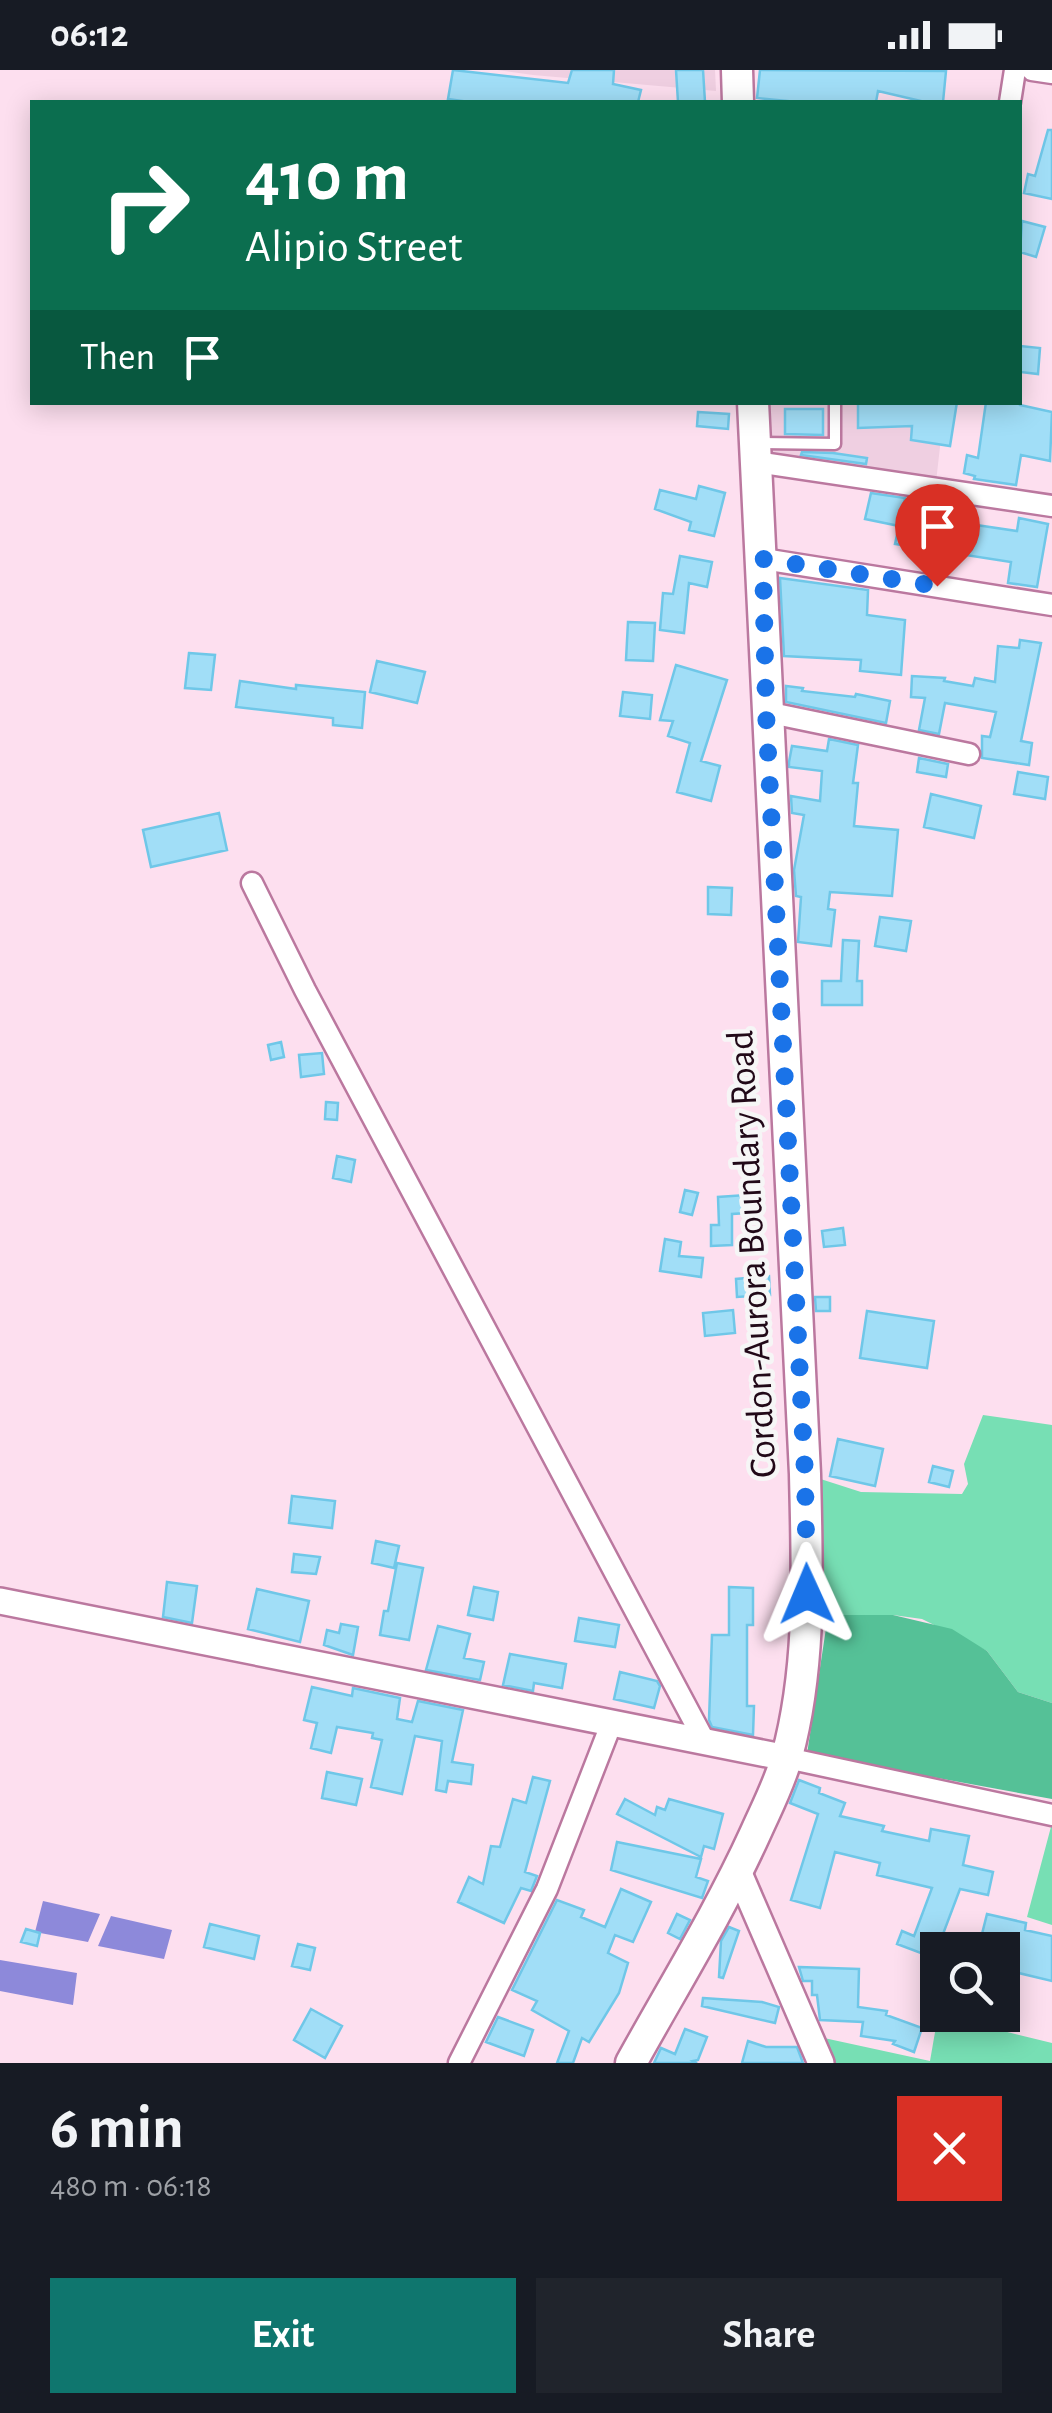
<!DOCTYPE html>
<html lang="en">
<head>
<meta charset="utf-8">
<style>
	body { margin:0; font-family:"Alegreya Sans",sans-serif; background:#20242c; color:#f1f3f6; height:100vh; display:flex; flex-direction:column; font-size:38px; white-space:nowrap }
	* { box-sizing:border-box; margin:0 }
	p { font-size:32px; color:#9ea1a6 }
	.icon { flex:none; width:55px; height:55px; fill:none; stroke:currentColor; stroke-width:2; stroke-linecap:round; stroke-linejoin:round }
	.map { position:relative; height:1993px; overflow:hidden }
	.drawer { display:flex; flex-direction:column; background:#171b24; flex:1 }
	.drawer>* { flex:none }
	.hud { position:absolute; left:30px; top:30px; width:992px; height:305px; border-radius:0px; box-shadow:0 5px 25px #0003; background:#0b6e4f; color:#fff; overflow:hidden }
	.buttons { position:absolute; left:920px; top:1862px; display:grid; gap:20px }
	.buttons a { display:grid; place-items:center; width:100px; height:100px; border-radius:0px; background:#171b24; box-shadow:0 5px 25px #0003; font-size:50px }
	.pin { position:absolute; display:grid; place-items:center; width:85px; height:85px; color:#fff; margin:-102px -42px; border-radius:50% 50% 50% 0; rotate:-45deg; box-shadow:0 0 10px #0007 }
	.pin .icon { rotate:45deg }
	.me { position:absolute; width:110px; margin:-55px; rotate:359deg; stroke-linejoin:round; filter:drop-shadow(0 0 8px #0008) }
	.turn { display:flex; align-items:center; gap:35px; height:210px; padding:0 50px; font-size:45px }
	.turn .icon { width:130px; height:130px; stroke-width:2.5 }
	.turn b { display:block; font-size:70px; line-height:85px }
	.then { display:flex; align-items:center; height:95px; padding:0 50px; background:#0003; gap:20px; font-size:38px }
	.round { display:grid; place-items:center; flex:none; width:105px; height:105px; border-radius:0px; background:#20242c }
	.head { display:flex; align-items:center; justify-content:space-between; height:170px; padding:0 50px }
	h1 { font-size:60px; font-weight:700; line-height:75px }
	.cta { display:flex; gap:20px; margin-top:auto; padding:20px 50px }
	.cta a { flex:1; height:115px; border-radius:0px; background:#0f766e; color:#fff; font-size:40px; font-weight:700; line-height:115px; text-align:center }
	.cta a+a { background:#20242c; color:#f1f3f6 }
	.status { display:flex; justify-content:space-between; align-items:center; height:70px; padding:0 50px; background:#171b24; direction:ltr }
	.status svg { height:28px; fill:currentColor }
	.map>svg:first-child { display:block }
</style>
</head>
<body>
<div class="status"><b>06:12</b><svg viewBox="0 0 49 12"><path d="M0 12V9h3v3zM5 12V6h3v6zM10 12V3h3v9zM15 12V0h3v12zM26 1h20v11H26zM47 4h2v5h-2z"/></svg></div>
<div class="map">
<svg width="1052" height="1993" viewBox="0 0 1052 1993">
	<rect width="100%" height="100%" fill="#fddfef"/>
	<path fill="#efcfe1" d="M497,0H715L716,21L533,5Z
		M760,333H945L936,412L764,392Z"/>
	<path fill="#77dfb4" d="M983,1345L1052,1355V1633L1018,1622L987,1581L922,1549L893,1545H828L807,1524L805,1404L861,1422L962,1424L968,1414L964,1394Z
		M1052,1753V1855L1027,1847Z
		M938,1945L1052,1973V1993H833L824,1968L930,1991Z"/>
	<path fill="#55c197" d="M828,1545H893L952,1559L987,1581L1018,1622L1052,1633V1729L807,1684Z"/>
	<path fill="#8d89da" d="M43,1831L100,1844L88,1872L35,1862Z
		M111,1846L172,1860L164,1889L98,1876Z
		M0,1890L77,1903L73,1935L0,1921Z"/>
	<path fill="#a1def7" stroke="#6fc7e8" stroke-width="2.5" d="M453,0L568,13L572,0H614L613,14L641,20L638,32H469L448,29Z
		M676,0H703L705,32H678Z
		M760,0L946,1L943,32H925L878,21L876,32H797L757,28Z
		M1048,60H1052V129L1024,123L1028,104L1035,106Z
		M1022,151L1045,157L1036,187L1020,182Z
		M1020,276L1040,278L1038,304L1020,302Z
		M858,332H957L950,376L911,370L912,356L858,358Z
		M986,332H1020V335L1052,342L1050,391L1021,385L1016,415L974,409L975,406L964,403L967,385L978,388Z
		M785,339H823V365L785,364Z
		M698,342L729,344L728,359L697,356Z
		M802,382L833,383L867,388L866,394L801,385Z
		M699,416L725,423L714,466L689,460L691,452L655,439L660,420L696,429Z
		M871,423L905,428L904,433L931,439L929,448L1017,461L1019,448L1048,454L1037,517L1008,513L1011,492L895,474L899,456L865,449Z
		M680,486L712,492L707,517L689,513L684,563L660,560L663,523L673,524Z
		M780,508L868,520L867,545L905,550L901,605L860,601L861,590L784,586Z
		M628,552L655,553L653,591L626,590Z
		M1020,570L1041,573L1021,671L1032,673L1029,695L982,688V666L990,667L996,642L945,633L939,664L919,660L925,628L911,627L912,606L945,608L944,611L973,616L975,608L995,612L998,576L1019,578Z
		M189,583L215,585L211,620L185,618Z
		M377,591L425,602L417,633L370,622Z
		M676,595L727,610L701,691L720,696L711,731L677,722L690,673L668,666L673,651L660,650Z
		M240,611L296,619V615L365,622L362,658L333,655V648L236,637Z
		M786,616L803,618L802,621L855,627L856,624L890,631L886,653L786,632Z
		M623,622L652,625L650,649L620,646Z
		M829,669L858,675L853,713H858L854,756L898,760L892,826L830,822L828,839L835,840L831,876L798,872L801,827L796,826L794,800L804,745L792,743L791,726L820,731L822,701L789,697V692L792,676L827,681Z
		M919,688L948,694L946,707L917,702Z
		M1018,702L1048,707L1045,729L1014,724Z
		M931,724L981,736L974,768L924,757Z
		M219,743L227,780L151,797L143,760Z
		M708,817L732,818L731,845L708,844Z
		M880,847L911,851L906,881L875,876Z
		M843,870L859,871L857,911H862V935H822V911H841Z
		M281,972L284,987L271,990L268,975Z
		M322,983L324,1004L301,1007L299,985Z
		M326,1032L338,1033L337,1050L325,1049Z
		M337,1086L355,1090L351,1112L333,1108Z
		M685,1120L698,1123L692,1145L680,1142Z
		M746,1125L747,1143L732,1144V1175L711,1176V1155H719L718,1127Z
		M843,1158L845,1175L824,1177L822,1161Z
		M665,1169L681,1172L679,1186L703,1188L701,1207L660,1201Z
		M769,1206L770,1225L737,1227L736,1209Z
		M815,1227H830V1241H816Z
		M733,1240L735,1263L705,1266L703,1243Z
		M867,1241L934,1251L927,1298L860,1288Z
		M838,1369L883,1379L875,1416L830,1406Z
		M933,1396L953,1401L949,1417L929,1412Z
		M292,1426L335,1431L332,1458L289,1453Z
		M376,1471L399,1476L394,1498L372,1493Z
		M294,1484L320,1487L316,1504L292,1502Z
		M397,1493L423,1498L409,1570L380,1565L384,1541H388Z
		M167,1512L197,1516L192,1553L163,1547Z
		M474,1517L498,1522L493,1550L468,1545Z
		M729,1517L753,1518V1555H747V1636H754L753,1665L712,1657L709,1650L712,1565H729Z
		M257,1519L309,1531L300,1572L248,1559Z
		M579,1548L619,1555L615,1577L575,1571Z
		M341,1554L358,1557L353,1585L324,1575L327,1560L339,1563Z
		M438,1556L470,1564L464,1588L484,1592L480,1610L426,1600Z
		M510,1584L566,1594L562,1618L534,1613L533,1621L503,1615Z
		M620,1602L657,1611L660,1616L654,1638L614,1629Z
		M312,1617L352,1626L353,1618L400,1628L397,1649L412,1652L418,1631L463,1640L452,1692L473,1695L471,1714L448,1711L446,1722L436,1720L442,1671L415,1666L402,1724L371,1717L382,1670L372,1668L373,1663L337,1657L331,1683L311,1678L317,1653L304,1650Z
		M327,1702L362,1709L356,1735L322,1728Z
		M533,1707L550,1711L525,1802L537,1806L531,1821L521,1818L504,1853L458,1832L469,1807L483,1814L491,1776L500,1777L513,1729L526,1733Z
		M799,1710L820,1718L819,1723L845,1733L840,1746L884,1756L882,1761L929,1771L931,1759L969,1766L963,1795L993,1802L988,1825L960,1819L934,1888L897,1874L902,1861L914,1866L932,1818L877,1805L880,1793L835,1782L820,1838L791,1830L818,1744L790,1733Z
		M625,1729L655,1745L657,1737L665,1740L669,1729L723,1744L714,1779L704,1776L701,1787L617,1744Z
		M617,1772L701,1789L696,1807L708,1811L702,1828L611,1800Z
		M621,1819L651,1832L633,1872L615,1865L608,1883L628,1893L619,1923L589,1972L582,1968L573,1993H557L569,1961L532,1940L537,1931L512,1920L557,1830L584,1840L581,1847L605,1857Z
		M677,1844L690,1850L680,1869L668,1863Z
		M987,1844L1026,1853L1025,1860L1052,1866V1911L1002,1899V1880H978Z
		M210,1854L259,1866L254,1889L204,1877Z
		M729,1857L739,1861L723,1908L719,1907L721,1871Z
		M26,1859L40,1863L37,1876L21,1872Z
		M298,1874L315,1878L310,1900L292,1896Z
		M799,1897L859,1899L858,1937L887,1941L886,1945L922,1958L914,1982L893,1974L895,1971L861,1966L863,1952L820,1950L817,1925H812V1911H803Z
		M703,1928L762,1932L779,1937L775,1953L702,1936Z
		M311,1939L342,1956L325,1988L294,1970Z
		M498,1947L533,1960L524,1986L486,1972Z
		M685,1959L707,1967L698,1990L693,1991L697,1993H654L661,1978L675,1984Z
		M748,1971L766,1977H797L803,1993H742Z"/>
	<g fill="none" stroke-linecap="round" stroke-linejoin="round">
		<defs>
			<path id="service" d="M756,373L835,374V332"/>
			<path id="minor" d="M1032,0L1052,3
				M1010,32L1015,0
				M756,392L1052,436
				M763,489L1052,535
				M766,642L969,684
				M252,813L305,920L705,1672
				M787,1688L1052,1745
				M459,1993L547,1819L612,1652"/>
			<path id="tertiary" d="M0,1531L787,1688
				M738,1801L821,1993"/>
			<path id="primary" d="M737,0L738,32
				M631,1993C673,1917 719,1843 755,1764C766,1739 780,1713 787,1686C812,1594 807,1498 805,1404L753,332"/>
		</defs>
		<use href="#service" stroke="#bb789f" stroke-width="15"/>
		<use href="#minor" stroke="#bb789f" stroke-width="25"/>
		<use href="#tertiary" stroke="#bb789f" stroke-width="30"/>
		<use href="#primary" stroke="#bb789f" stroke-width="35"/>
		<path stroke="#8b7080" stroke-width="2.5" stroke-dasharray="10 5" stroke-linecap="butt" d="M1020,307H1021"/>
		<use href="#service" stroke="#fff" stroke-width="10"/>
		<use href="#minor" stroke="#fff" stroke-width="20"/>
		<use href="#tertiary" stroke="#fff" stroke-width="25"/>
		<use href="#primary" stroke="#fff" stroke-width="30"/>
	</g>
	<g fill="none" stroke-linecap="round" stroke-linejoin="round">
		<path stroke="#1a73e8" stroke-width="18" stroke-dasharray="0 32.4" d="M807,1524L805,1404L766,642L763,489L937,516"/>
	</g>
	<g text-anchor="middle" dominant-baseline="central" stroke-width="9" stroke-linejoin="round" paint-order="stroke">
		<g font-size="38" fill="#210918" stroke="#f6f6f6">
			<text transform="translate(753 1184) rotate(-93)">Cordon-Aurora Boundary Road</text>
		</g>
	</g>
</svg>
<div class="buttons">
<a><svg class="icon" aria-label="search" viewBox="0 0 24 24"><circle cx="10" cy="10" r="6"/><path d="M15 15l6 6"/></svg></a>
</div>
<div class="pin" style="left:937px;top:516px;background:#d93025"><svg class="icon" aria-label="arrive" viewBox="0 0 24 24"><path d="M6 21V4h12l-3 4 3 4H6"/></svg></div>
<svg class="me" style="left:807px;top:1524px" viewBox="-20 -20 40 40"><path d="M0-17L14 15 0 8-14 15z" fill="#1a73e8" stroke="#fff" stroke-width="4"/></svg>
<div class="hud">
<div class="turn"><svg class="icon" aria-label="right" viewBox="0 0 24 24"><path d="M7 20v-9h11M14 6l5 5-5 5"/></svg><div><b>410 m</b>Alipio Street</div></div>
<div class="then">Then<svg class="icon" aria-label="arrive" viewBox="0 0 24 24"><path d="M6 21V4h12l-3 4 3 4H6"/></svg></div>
</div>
</div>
<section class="drawer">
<div class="head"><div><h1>6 min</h1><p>480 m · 06:18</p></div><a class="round" style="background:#d93025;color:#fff"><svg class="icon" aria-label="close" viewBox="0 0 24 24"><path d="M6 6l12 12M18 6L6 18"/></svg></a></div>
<div class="cta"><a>Exit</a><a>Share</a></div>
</section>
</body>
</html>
